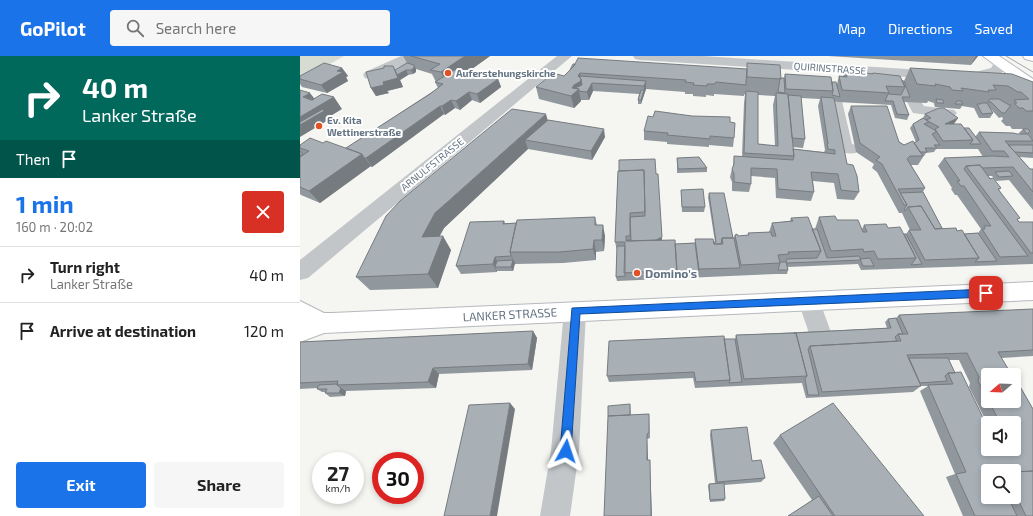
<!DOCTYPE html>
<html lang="en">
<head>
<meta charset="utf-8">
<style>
	body { margin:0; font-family:"Exo 2",sans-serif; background:#f6f6f6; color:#222; height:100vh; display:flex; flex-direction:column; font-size:15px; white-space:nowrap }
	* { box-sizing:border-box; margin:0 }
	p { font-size:13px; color:#767676 }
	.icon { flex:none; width:22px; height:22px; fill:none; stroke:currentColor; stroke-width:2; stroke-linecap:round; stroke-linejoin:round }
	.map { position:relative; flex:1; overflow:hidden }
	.side { display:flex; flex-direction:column; background:#fff; width:300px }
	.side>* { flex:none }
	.banner { background:#00695c; color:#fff; overflow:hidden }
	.needle { width:26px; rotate:251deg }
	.tools { position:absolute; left:681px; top:312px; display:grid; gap:8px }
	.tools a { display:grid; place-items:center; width:40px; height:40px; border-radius:4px; background:#fff; box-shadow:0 2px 6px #0003; font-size:20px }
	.speed { position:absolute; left:12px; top:396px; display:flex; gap:8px; font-size:20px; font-weight:700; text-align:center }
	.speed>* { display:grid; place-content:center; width:52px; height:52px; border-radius:50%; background:#fff; box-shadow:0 2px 6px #0003; line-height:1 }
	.speed small { font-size:10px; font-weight:400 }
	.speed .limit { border:6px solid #d22; background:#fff; color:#111 }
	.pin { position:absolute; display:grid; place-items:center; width:34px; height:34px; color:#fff; margin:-17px; border-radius:8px; box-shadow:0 2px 6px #0006 }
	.me { position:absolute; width:44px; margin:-22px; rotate:5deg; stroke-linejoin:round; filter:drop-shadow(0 0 3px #0008) }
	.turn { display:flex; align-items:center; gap:14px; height:84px; padding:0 16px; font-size:18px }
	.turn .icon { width:52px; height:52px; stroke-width:2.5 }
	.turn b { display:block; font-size:28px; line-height:34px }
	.then { display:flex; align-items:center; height:38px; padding:0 16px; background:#0003; gap:8px; font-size:15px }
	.round { display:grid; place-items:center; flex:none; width:42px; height:42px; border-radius:4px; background:#f6f6f6 }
	.overview { display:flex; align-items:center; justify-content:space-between; height:68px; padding:0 16px }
	h1 { font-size:24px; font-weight:700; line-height:30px; color:#1a73e8 }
	.primary-button { display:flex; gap:8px; margin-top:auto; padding:8px 16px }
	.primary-button a { flex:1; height:46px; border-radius:4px; background:#1a73e8; color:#fff; font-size:16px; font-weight:700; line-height:46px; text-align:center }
	.primary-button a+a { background:#f6f6f6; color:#222 }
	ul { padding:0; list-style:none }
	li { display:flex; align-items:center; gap:12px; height:56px; padding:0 16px; border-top:1px solid #e0e0e0 }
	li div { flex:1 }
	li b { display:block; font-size:15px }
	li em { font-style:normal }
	header { display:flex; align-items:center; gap:24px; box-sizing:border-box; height:56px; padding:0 20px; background:#1a73e8; color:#fff }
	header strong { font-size:19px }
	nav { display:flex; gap:22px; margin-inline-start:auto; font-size:14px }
	.search { width:280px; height:36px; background:#f6f6f6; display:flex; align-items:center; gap:10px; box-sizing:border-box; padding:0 14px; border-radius:4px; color:#767676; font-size:15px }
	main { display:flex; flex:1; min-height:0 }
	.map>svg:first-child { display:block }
</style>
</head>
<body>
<header>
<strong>GoPilot</strong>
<div class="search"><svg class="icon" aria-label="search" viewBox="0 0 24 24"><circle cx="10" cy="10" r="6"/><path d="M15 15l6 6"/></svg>Search here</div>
<nav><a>Map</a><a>Directions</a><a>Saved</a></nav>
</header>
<main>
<section class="side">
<div class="banner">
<div class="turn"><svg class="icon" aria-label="right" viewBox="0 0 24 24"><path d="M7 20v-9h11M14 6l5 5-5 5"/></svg><div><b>40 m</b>Lanker Straße</div></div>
<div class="then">Then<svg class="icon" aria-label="arrive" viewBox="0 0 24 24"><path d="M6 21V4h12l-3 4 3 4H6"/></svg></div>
</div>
<div class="overview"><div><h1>1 min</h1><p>160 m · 20:02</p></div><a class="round" style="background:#d93025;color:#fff"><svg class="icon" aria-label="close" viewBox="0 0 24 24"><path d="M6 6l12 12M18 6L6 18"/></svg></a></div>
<ul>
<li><svg class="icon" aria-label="right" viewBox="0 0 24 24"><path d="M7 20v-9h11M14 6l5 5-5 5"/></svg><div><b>Turn right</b><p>Lanker Straße</p></div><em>40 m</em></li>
<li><svg class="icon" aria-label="arrive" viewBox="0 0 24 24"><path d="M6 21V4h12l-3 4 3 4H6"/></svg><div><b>Arrive at destination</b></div><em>120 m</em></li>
</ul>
<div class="primary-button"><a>Exit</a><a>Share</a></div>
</section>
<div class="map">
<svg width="733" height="460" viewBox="0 0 733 460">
	<rect width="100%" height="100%" fill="#f5f5f1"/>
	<path fill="#d6dcd2" d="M0,0H44L0,25Z"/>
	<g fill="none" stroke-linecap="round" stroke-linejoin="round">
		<defs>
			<path id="major" d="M683,0H699L733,23V34L728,33Z
				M723,0H733V5L725,3Z
				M733,226V244L24,277L0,286V245L24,257H32Z"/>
		</defs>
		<use href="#major" stroke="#b5b9bd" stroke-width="2"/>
		<path fill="#c2c6c9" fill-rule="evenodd" d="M101,0H119L117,3L75,22L70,23L65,22L63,19L65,16Z
			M257,0H272L8,222L0,224V204Z
			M333,0H403L638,15L643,16L645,19L643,22L638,23L340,4L335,3Z
			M698,1L703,2L707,9L701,18L673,25L668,24L666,21L668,18L691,12L693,9L691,5L693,2Z
			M535,41L540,42L542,45L552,88L556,89L558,93L556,97C549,98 545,97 538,96L536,92L528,45L530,42Z
			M614,42L619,43L624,50L654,54L657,57L654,60L649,62L613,57L607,46L609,43Z
			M509,236L517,238L532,279L528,286L520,289L512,286L498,245L501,238Z
			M275,245L283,248L286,255L279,395L270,460H240L251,395L264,255L267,248Z"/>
		<use href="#major" fill="#fff" fill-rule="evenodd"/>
		<path stroke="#a3a8ae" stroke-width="1" d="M706,0L733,16"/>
	</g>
	<path fill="#90979d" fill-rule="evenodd" d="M103,0H190L169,15L198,23L201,31L180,47L172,44L160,54L155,52L145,59L144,58L72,111L70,110L20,147L1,139L0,138V89L23,87L46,92L138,32L135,26H136L132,18L116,13V16L113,18L108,19L100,24L103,31L87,35L89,37L76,40L71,32L93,10L95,14L107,7Z
		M528,0H678L671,9Z
		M447,7L480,22H484L485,18L532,26L537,28L539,20L543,21L545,13L565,17L572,18L573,17L604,25L610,12L733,26V102L719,101L730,113H733V154L709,124L696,125L692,120H688L701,132L699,134L719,166H733V208L561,214L558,208L488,211V214L487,218H476L317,225L316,221L317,194L315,186L318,115L356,118L362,184L375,188L395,187V183L415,186L408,141L409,137L433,182L434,181L435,179L438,180L448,179V177L469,176L472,167L490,165L491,162L512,173H515L519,161L537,164L562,173L564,169L588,172L604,178H606L609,174H610L602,157H599L577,116L572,112L574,108L556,96L548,58L551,50L604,89L616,86L610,72L613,68L623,62L625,58L658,62L654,68L664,72L675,81L679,76L720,78L719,77L723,73H725H712L710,70H706L701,65L703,63L702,61L699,62L690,52L693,57L690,62H679L674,52L662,50L660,53L635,51L634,48V47L628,45L627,47L604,46L609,59L607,64L595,62L591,49L538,46L534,45L547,108L559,136L554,144L537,143L534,127L513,125L514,136L511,145L476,142L475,122L451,120V128L449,136L432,135V126L430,121L432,113L433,111L434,100H442L444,47L445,39L444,38V40L414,38V40L406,39V41L393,40V38H385V36L346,33L341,48H338V44L339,38L293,35L289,44H281V45L274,52L239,43L236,31L264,20L270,14L447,13ZM458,39L475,40L473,49L475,90L458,88ZM501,42L520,43L518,50L525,94L524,96L493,93V91L503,92L505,83ZM636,93H678L683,101L644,102L638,110L652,132L651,133L655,139H657L681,173L678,177L664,178L657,175L642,172L623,136L625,132L611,109H618L623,101L624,100L626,97L634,96Z
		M42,12L48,20L46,21L48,25L27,37L2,31L0,28V20Z
		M248,64L305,81L292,104L228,93L144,172L139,180L151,194L138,232L70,234L56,221Z
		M430,66L434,82L433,91L409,89V91L367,88V86L344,84V75Z
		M377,102L407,112V116L377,117Z
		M381,134L405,151L404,156H382Z
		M295,161L297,169L305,180L304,195L296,196V204L263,207L215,208V207L213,215H197V216L161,218L156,210L204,165L205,167H216Z
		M733,253V300L701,302L688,319V345H714L733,460H663L646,421L655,418L620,335L628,330H621L613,336L506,342L502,327L395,332L393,322L309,326L307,320L424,283H435L436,279L587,272L585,266L588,263L596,262L599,259ZM649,304H659L670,327L669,331L688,369V367H714L688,393ZM688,415H714V441H688Z
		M233,275L237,282L232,314L139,318L136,332L46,335L45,340L30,341L25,337V336H22L17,333V332L0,333V286Z
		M330,348L331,359L349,358L350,382L347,383L348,404L350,408L304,460Z
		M411,374L452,405L465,422L461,426L424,429L425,443L424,445L410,446L408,430L409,428L415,427L410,379Z
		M480,379L624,460H488L512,444L473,387Z"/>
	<path fill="#767b7f" d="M165,0H190L147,31L141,16Z
		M676,0H678L671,9Z
		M114,9L116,13V16L113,18L111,14Z
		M93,10L98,19L106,14L108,19L100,24L103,31L87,35L89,37L76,40L71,32L83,26Z
		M42,12L48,20L46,21L48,25L27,37L21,29L37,15Z
		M280,17L283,37V36L279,35L281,45L274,52L271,40L272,32Z
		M198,23L201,31L180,47L177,38Z
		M346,25V33L341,48V44L344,34V30Z
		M292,27L293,35L289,44L287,36Z
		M169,36L172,44L160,54L156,45Z
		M10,37L17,46L34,41L42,53L29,61L30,63L0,81V61L3,41Z
		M151,44L155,52L145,59L142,50Z
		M140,50L144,58L72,111L66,102Z
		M246,58L250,72L225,84L228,93L144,172L132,195L122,181L135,157Z
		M658,62L652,70L645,68Z
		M304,73L305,81L292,104L291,95Z
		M62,98L71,110L20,147L9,135Z
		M303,169L305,180L304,195L302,184Z
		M143,180L151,194L138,232L128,218Z
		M362,181V185L356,184Z
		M294,184L296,196V204L293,193Z
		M211,199L215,207L213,215L211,211L213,204L211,200Z
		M195,201L199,209L195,211L197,215V216L193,208Z
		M233,275L237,282L232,314L228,308Z
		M133,312L139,318L136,332L128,326Z
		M41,332L46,335L45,340L39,337Z
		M210,347L215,353L197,460H190Z
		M347,378V383L348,408L347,404Z
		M350,404V408L352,460H351Z"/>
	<path fill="#a8b0b6" stroke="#767b7f" d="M111,0H165L141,16L130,14L140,8Z
		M278,2L447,13L446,25V29L416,26L415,28H407V30L393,29L394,27L385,26L386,24L280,17L278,20L281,23V25L274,29L272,32L279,33L271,40L236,31L253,17L264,20L274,10Z
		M24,7L42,12L37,15L43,16L21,29L0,23V20Z
		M107,7L114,9V12L111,14H106L97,19L95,14Z
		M447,7L480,9L481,23L447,21Z
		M273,8H275L274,10L270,14Z
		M84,10H93L98,22L83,26L84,29L71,32L66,16L84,12Z
		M158,12L198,23L177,38L169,36L156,45L151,44L142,50H140L66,102H64L62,98L46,92L130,38L143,28L135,26Z
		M610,12L712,18L733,26V55H726L723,52H719L714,47H717L714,44L729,43L721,36H718L708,30L693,29L696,34H688L689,36L661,32L663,35L652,34L650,31L635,28L636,30L617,28Z
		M545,13L565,15V17L573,18V17L600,20L605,31L586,30L589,37L542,34L539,20L547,21Z
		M485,18L531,21L533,35L486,33Z
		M280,20L346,25L344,30L292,27L287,36L279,35V33L275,32L282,29L281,23L280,22Z
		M480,22H484L485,37L478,36Z
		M602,25H604L610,41H602L609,59L597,58L593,45H585L588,38L601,39L605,31Z
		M532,26H536L540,41L532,39L533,35Z
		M0,34L10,37L3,41L12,44L22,38L34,41L0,61Z
		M341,34H344L341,44H338Z
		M446,35L458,36V88L478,90L476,37L488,38L494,100L444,97Z
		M488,39L501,40L505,83L492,82Z
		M521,41L534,42L547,108L553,109L557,120L559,136L541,134L538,118L511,116L514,136L478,133L477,113L451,112V128L434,126V118L432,113L434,108V100L493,104L494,100L493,93L535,98V94L528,93L527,88H528Z
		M10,42L14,43L12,44L8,43Z
		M636,43L643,44L644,47H637Z
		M690,43H699L709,49H711L705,57H702L691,46H688Z
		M657,45H661L663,48H655Z
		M682,47H687L693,57L682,58L677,48H681Z
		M551,50H587L599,86L604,89L613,85L623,100H610L607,103L625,132L598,133L607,149H604L582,108L576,104L580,101L560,87Z
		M639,52H644L658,62L645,68H661L673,84L643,85L635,73L639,71L626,64L631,62L625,58Z
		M23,53L24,55L0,69V66Z
		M212,53L246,58L135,157L122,181L143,180L128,218L56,221L86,160L100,145Z
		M355,55L392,60L430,61V66L435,67L434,82L410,80V83L367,79L368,77L344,75L348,60L353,61Z
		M623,62L629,66L624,68L636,75V76L632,78L640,89H634L637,92H625L627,96H620L614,87L619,84L613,68Z
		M248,64L304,73L291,95L225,84Z
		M664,72H669L681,88H670L673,84Z
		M723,73H728L730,75L727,78Z
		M679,76L713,77L717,78H728L733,85H705L730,113H733V136L713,111L682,112L680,109L666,110L664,113L728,200L700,201L682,173H685L684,170H691L664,130H661L657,125H660L644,102L693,100L709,101L704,95H692Z
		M10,82L23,87L26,85L62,98L9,135L0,131V101L9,95L0,92V89Z
		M708,89H733V97L715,96Z
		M0,95L3,98L0,100Z
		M399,101L407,112L378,113L377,102Z
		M355,103L356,118H358L362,181L356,184L327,185V184H331L330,161L345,160L344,114L319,115V104Z
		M680,109L690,123L693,122L701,132L698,133L720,162L717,163L719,166H733V197H731L666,110Z
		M344,114L345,156L330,157V180H326V185L375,184L377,214L324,217L325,186H315L318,115Z
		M709,115L713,120L699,121L695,116Z
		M403,133L405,151H382L381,134Z
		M623,136L642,172L635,173L621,150L608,151L605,155L604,153L607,149L600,137Z
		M409,137H424L433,182H422L421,188H414V186H416Z
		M621,150L635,173L656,172L657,175L662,174L679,202L625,204L609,174H621L608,151Z
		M535,160L537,164H558L563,176H567L564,169L586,168L588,172L600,171L616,202L578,203L574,195L564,196L563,193L531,195L519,161Z
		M295,161V169H303L302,184H294L293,193L259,196H210L217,164Z
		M508,161L521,195L488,196L489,198L478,199L480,207L441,209L435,179L437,178L438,180L449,179L448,177L471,176L472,180H476L472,167L493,165L491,162Z
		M204,165L203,168L216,167L210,196L211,199V200L195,201L193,208L156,210L170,166Z
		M512,173H517L527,202L559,200L561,204L487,207L486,205L487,203L517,202L521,195Z
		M678,177L697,205L675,206L679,202L664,178Z
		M604,178H606L622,208L611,209L616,202Z
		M422,182H434L440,212L399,213L395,183H413L414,188H423Z
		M395,187L399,217L377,218L375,188Z
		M317,190H325V220L316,221Z
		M570,202L574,210H563L560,203Z
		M213,204L211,211H195L197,205Z
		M480,206H486L488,214H478L480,207Z
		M733,253V294L698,296L710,316H712L713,319H688V344L678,325L679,321L667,297L607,299L621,330L522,336L510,290L601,285L598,278H608L599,259Z
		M596,262L603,278H598L595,281L597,285L510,290L508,293L519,339H508L505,323L507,320L496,277H494L591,272L588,263Z
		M233,275L228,308L133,312L128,326L37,329L38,325L0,327V286Z
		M496,277L507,320L444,323L436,279Z
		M424,280L430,324L396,326L394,316L307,320L309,285Z
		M424,283H435L442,326L429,327L430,324Z
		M609,302H648L655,317H648L645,320L647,325L620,327Z
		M661,316L687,370H688V393H714V367H700L689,345H714V320L733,353V415L714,416V415H688V441H708L717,460H675L656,418L666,416L628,329L653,328L648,317Z
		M37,328V329L41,332L39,337H25L27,333H17L19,329Z
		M210,347L190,460H144L169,349Z
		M533,347L624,460H535L480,379Z
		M330,348V359L308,360V350Z
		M349,358V377L347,378V404H350L351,460H304L308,360Z
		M447,371L452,405L461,404L465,422L417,426L411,374Z
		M733,415V460H726L714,435V416Z
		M424,427L425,443L410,444L409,428Z
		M519,440L533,460H488Z"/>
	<path fill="#1a73e8" stroke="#114b97" d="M686,233L689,235L691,237L689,240L686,241L280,258L271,395L270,399L266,401L261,399L260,395L272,252Z"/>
	<g fill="#e05226" stroke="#fff" stroke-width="1.5">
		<circle cx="148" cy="17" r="4"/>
		<circle cx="19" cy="70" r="4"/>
		<circle cx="337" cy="217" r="4"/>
	</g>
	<g text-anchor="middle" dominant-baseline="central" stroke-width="4" stroke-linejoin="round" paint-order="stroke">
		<g font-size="10" fill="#647482" stroke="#fff">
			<text transform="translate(530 12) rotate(4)">QUIRINSTRASSE</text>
			<text transform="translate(132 108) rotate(-39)">ARNULFSTRASSE</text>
		</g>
		<g font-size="10" font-weight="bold" fill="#647482" stroke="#fff" text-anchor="start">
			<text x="156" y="17">Auferstehungskirche</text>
			<text x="27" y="64">Ev. Kita<tspan x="27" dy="12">Wettinerstraße</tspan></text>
		</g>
		<g font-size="12" font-weight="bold" fill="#647482" stroke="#fff" text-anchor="start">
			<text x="345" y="217">Domino's</text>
		</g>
		<g font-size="12" fill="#647482" stroke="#fff">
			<text transform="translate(210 258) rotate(-3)">LANKER STRASSE</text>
		</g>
	</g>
</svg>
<div class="tools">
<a><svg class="needle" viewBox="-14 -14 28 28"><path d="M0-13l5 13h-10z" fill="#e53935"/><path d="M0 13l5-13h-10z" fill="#767676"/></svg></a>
<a><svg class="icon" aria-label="sound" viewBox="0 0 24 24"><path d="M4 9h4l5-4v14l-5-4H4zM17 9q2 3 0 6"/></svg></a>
<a><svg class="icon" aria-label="search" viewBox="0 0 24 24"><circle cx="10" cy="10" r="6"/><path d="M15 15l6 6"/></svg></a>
</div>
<div class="speed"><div>27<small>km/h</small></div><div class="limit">30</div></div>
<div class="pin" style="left:686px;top:237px;background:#d93025"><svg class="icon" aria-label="arrive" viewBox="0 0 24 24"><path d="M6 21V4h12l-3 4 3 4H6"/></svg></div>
<svg class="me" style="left:266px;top:395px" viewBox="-20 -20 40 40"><path d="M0-17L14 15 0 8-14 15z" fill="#1a73e8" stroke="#fff" stroke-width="4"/></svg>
</div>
</main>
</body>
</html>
